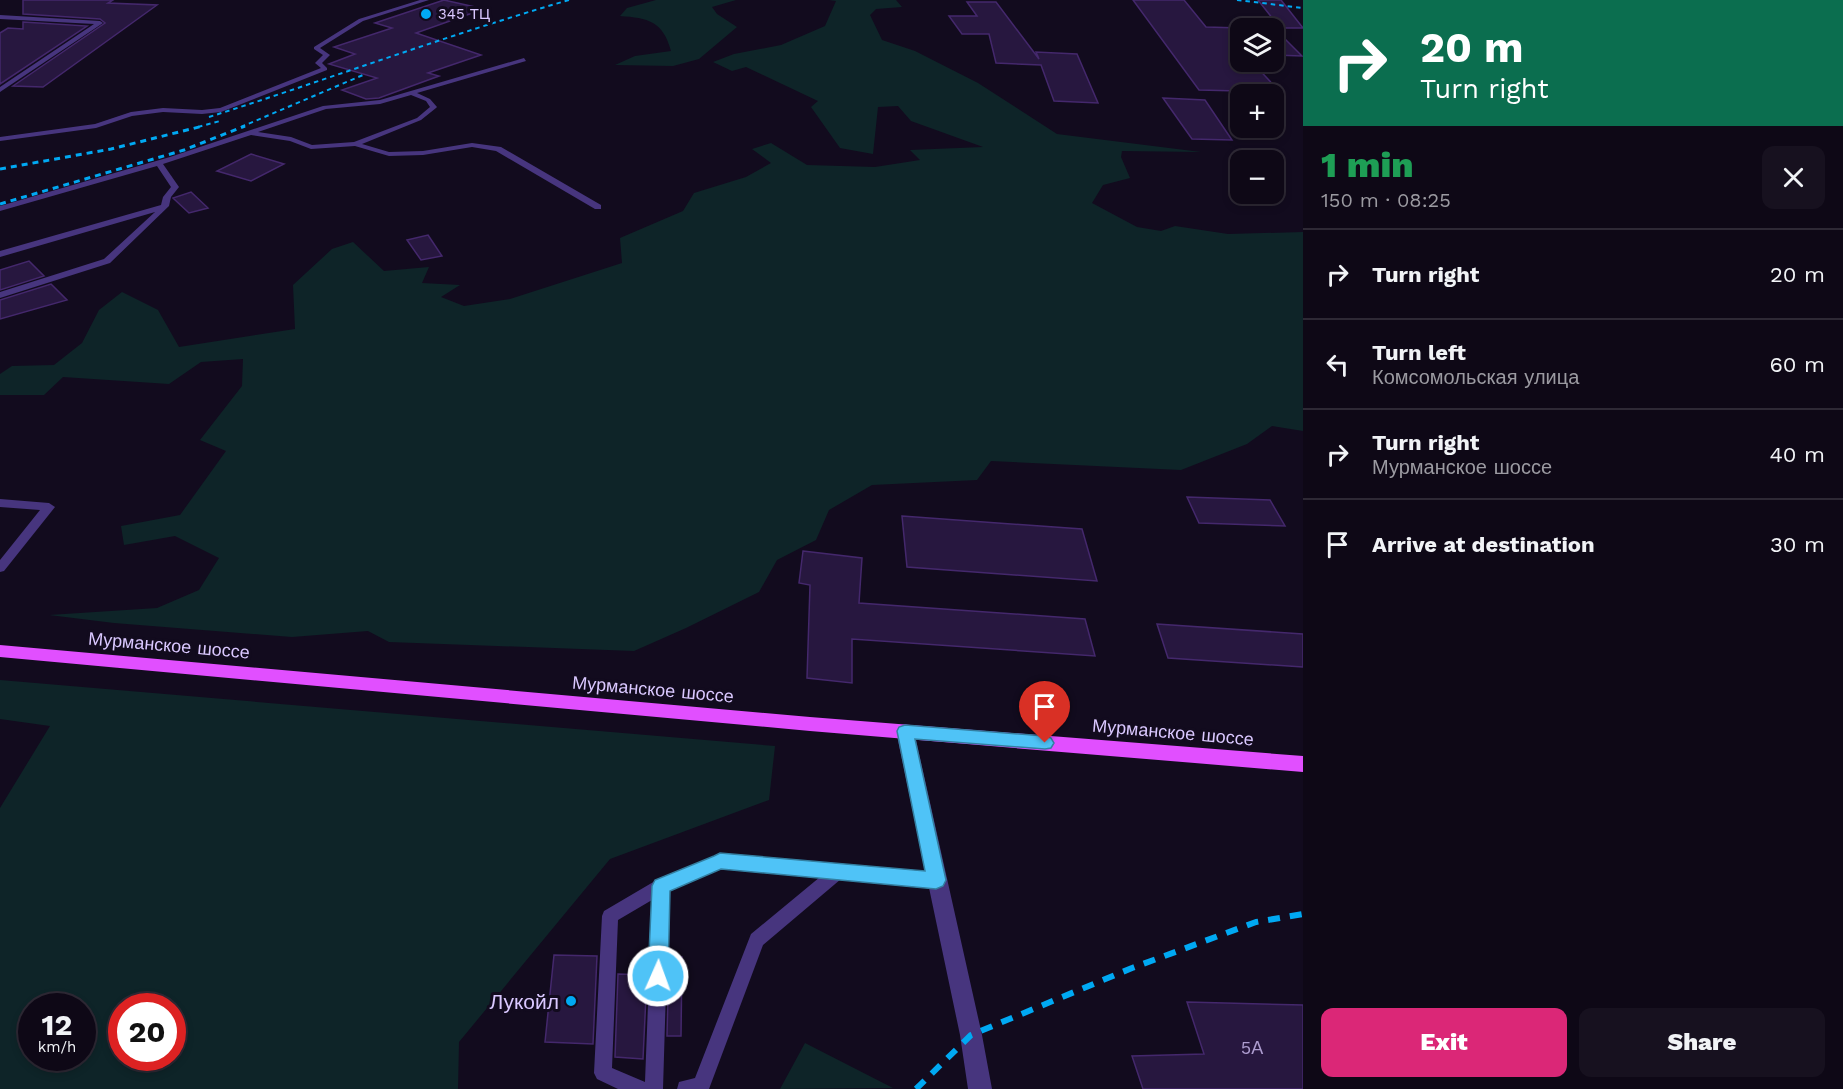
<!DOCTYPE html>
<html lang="en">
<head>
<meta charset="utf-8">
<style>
	body { margin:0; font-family:"Work Sans",sans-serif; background:#17111f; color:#f1f3f6; height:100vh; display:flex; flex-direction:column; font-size:22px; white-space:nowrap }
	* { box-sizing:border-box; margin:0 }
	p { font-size:20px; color:#9b9aa1 }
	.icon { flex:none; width:33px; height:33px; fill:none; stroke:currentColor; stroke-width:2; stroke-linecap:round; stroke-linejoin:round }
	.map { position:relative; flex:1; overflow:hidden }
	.sheet { display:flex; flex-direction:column; background:#0e0816; width:540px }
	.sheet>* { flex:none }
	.hud { background:#0b6e4f; color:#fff; overflow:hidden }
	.tools { position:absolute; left:1230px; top:18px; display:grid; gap:12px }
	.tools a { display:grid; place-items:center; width:54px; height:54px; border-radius:12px; background:#0e0816; box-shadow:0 3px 9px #0003,0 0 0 2px #2e2935; font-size:30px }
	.speed { position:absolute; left:18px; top:993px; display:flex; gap:12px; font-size:30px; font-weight:700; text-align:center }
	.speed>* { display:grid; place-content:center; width:78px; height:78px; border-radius:50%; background:#0e0816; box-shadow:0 3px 9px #0003,0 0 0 2px #2e2935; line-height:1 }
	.speed small { font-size:15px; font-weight:400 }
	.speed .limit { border:9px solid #d22; background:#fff; color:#111 }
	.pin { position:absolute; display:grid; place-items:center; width:51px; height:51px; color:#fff; margin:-62px -26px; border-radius:50% 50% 50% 0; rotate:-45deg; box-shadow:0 0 6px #0007 }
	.pin .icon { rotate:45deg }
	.me { position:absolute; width:66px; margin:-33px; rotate:2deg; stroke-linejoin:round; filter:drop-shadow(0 0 4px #0008) }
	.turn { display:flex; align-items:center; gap:21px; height:126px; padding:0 18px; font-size:27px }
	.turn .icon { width:78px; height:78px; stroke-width:2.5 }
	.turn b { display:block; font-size:42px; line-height:51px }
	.round { display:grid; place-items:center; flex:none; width:63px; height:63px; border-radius:12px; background:#17111f }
	.summary { display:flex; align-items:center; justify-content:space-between; height:102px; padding:0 18px }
	h1 { font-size:36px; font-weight:800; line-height:45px; color:#1e9e55 }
	.button { display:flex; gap:12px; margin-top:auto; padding:12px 18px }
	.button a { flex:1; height:69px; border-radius:12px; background:#db2777; color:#fff; font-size:24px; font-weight:800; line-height:69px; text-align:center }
	.button a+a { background:#17111f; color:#f1f3f6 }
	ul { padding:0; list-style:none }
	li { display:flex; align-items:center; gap:18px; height:90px; padding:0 18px; border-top:2px solid #2e2935 }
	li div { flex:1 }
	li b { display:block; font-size:22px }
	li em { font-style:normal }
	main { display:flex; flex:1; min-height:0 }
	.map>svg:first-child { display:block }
</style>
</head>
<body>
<main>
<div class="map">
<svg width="1303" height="1089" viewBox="0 0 1303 1089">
	<rect width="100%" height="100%" fill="#120b1e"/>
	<path fill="#0e2428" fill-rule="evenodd" d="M656,0H736L712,7L717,14L737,27L699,59L673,66L615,65L635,56L671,51C663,21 648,18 620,16L627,8Z
		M829,0H896L902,7L876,9L870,15L882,40L915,51L978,83L1057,134L1201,152L1122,151L1121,157L1130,178L1103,185L1092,203L1137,227L1161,231L1175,226L1228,234L1303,232V431L1272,426L1247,444L1181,470L991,461L977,480L872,485L829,510L816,540L777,560L759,592L686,628L634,651L389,642L368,631L292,637L114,623L49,615L157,608L199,590L219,558L175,536L124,545L121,526L180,515L226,451L200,440L242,386L243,359L201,362L169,384L63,377L44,395H0V374L12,366L54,365L82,343L99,310L122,292L158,310L179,347L295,329L293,285L332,249L353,242L384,271L429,267L422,283L460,285L441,297L464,306L510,299L622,263L620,238L683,211L694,193L746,177L771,163L752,149L771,143L807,165L875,167L920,160L910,150L983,147L911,121L898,106L878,107L873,154L840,148L811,107L818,101L746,67L732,71L713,62L734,54L781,45L825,26L836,1Z
		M0,680L775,746L769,800L610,859L459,1042L458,1089H0V808L50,726L0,719ZM82,1006V1058H32V1006ZM172,1006V1058H122V1006Z
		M805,1043L893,1088L780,1089Z"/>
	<path fill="#27173f" stroke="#44286c" stroke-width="1.5" d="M23,0H113L108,3L157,5L43,87L13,86L105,23L100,19L23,14Z
		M444,0L484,9L416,33L481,55L428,73L439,76L379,98L366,99L342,90L377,78L329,64L355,54L334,47L392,28L375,23Z
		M1133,0H1184L1206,27L1241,28L1240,62H1252L1280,92L1199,90Z
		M1258,0H1281L1303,28H1280Z
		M967,2H996L1039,59L1036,52L1077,54L1098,103L1054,101L1041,65L996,63L989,34H962L949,16H977Z
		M23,22L87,26L0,84V33L8,28L23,29Z
		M1274,30H1276L1302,56L1274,55Z
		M1163,98L1205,100L1232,140L1192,139Z
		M251,154L284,164L251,181L217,171Z
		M191,192L208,208L189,213L173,198Z
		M428,235L442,256L421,260L407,240Z
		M29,261L44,276L0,290V270Z
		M51,284L67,300L0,319V300Z
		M1187,497L1270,500L1285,526L1199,523Z
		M902,516L1082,529L1097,581L907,567Z
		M803,551L862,558L859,603L1085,619L1095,656L852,639V683L807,678L810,585L799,583Z
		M1157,624L1303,634V667L1168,658Z
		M554,955L597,956L593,1044L545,1042Z
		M669,956L682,957L681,1036H667Z
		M618,974L647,975L643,1059L615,1057Z
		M1187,1002L1303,1005V1089H1143L1132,1056L1204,1054Z"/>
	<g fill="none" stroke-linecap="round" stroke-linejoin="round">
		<path fill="#47357e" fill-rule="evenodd" d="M420,0H429L363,21L320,48L330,55L322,63L327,68V70L221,112L202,114L163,112L132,116L96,128L0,141V137L95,124L131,112L163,108L202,110L220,108L321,68L315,63L323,55L314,49V47L359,19Z
			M0,15L100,21L103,23L0,92V87L94,24L0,19Z
			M524,58L526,61L417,93L430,99L437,107L436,108L421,120L362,144L389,152L423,151L472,143L501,147L601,205V209H595L496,151L472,147L423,155L389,156L355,146L311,149L290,141L251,135L163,164L179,187L171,197L169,206L110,263L0,298V292L104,259L155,212L0,257V251L161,205L163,197L171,187L157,166L0,211V206L170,157L323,106L380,100ZM411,95L426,101L430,107L417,118L354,142L312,145L291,137L258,132L326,109L380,104Z
			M0,499L49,503L55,507L4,571L0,572V560L40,510L0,507Z
			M720,854L936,874L942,876L944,881L942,886L936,888L841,879L763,945L709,1089H677L679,1082L695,1078L751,934L820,877L721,868L669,890L663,1089H618L597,1079L594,1073L602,916L604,911L655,881ZM652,900L645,1082L612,1068L618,920Z"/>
		<path fill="#47357e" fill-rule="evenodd" d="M905,724L911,726L914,731L982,1035L992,1089H968L960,1035L896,731L899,726Z"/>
		<path fill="#e14fff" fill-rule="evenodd" d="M0,645L810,717L1303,756V772L810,731L0,657Z"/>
		<path stroke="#00a9f3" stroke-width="2" stroke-dasharray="4.5 4" stroke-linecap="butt" d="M1237,0L1303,8
			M209,117C329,79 448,35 569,0
			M198,127L220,121
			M241,127L363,75"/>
		<path stroke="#00a9f3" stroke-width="3" stroke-dasharray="6 5" stroke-linecap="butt" d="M0,169L111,149L203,126
			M0,204L184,150L245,126"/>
		<path stroke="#00a9f3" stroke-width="6" stroke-dasharray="12 10" stroke-linecap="butt" d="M916,1089L971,1035L1132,968L1256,922L1303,914"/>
	</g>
	<path fill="#4fc3f7" stroke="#337fa1" stroke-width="1.5" d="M905,725L1045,736L1051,738L1054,743L1051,748L1045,749L915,739L946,880L943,886L936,889L721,869L670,891L668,976L665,983L658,986L651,983L648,976L652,886L655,880L714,856L720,853L925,871L897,731L899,727Z"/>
	<g fill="#00a9f3" stroke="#120b1e" stroke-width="2">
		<circle cx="426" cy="14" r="6"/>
		<circle cx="571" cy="1001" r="6"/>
	</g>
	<g text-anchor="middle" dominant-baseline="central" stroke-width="6" stroke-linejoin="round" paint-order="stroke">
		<g font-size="15" fill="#dac8ff" stroke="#120b1e" text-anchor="start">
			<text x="438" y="14">345 ТЦ</text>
		</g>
		<g font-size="18" fill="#dac8ff" stroke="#120b1e">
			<text transform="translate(169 645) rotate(5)">Мурманское шоссе</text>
			<text transform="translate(653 689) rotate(5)">Мурманское шоссе</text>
			<text transform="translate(1173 732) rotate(5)">Мурманское шоссе</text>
		</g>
		<g font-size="18" fill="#ad9ccf">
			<text x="1252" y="1047">5А</text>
		</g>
		<g font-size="21" fill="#dac8ff" stroke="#120b1e" text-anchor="end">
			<text x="559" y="1001">Лукойл</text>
		</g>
	</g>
</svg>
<div class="tools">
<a><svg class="icon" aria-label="layers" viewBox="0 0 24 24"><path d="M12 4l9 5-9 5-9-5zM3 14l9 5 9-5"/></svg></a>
<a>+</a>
<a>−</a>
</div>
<div class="speed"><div>12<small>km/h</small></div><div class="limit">20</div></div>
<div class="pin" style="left:1045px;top:743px;background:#d93025"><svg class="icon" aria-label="arrive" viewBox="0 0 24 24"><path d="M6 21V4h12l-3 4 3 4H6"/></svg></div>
<svg class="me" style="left:658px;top:976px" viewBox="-20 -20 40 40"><circle r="17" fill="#4fc3f7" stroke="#fff" stroke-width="3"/><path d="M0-11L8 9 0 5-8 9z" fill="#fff"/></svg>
</div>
<section class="sheet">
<div class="hud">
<div class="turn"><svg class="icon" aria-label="right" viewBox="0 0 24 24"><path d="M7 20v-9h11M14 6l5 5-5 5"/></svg><div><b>20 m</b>Turn right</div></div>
</div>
<div class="summary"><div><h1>1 min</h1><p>150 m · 08:25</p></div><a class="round"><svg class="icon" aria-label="close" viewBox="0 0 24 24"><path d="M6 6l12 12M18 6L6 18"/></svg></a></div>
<ul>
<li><svg class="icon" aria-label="right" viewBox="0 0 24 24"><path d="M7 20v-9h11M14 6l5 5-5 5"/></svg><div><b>Turn right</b></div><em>20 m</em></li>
<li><svg class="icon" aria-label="left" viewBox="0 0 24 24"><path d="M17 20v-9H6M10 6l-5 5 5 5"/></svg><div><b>Turn left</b><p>Комсомольская улица</p></div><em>60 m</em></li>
<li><svg class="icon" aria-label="right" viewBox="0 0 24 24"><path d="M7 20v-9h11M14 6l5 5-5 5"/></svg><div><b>Turn right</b><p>Мурманское шоссе</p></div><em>40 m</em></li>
<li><svg class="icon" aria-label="arrive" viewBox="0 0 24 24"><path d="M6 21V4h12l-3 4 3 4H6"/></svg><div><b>Arrive at destination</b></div><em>30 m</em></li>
</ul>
<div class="button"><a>Exit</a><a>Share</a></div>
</section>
</main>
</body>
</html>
